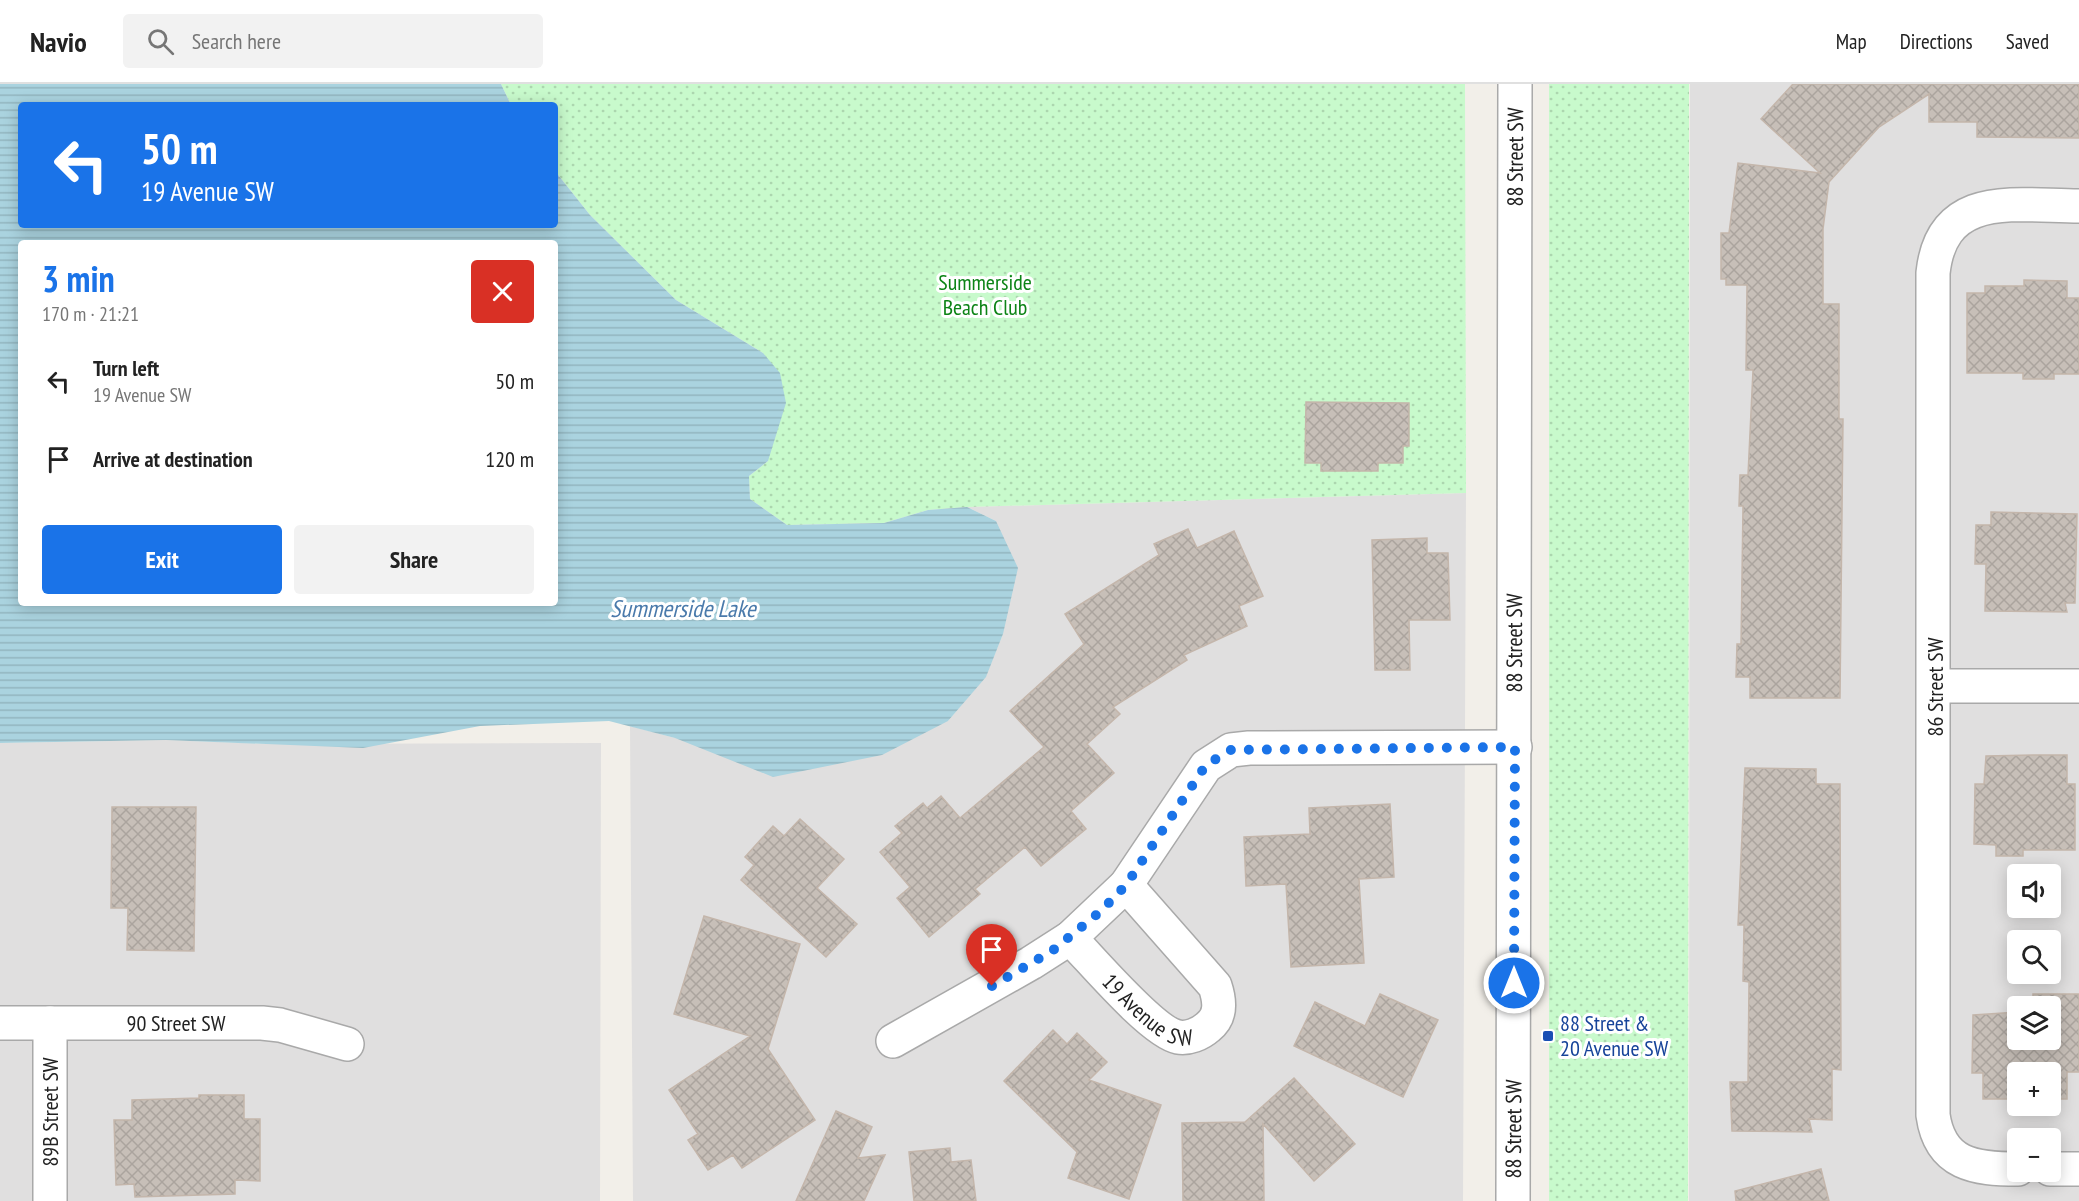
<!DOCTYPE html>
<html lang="en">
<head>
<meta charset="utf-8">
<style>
	body { margin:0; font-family:"PT Sans Narrow",sans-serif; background:#f2f2f2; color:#222; height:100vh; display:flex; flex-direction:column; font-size:22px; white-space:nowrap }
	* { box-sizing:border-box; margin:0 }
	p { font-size:20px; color:#767676 }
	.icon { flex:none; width:33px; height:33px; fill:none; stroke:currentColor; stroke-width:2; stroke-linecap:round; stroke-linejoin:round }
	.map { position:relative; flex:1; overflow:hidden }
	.side { position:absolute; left:18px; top:156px; width:540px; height:366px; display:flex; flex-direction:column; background:#fff; border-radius:6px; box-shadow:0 3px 15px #0003 }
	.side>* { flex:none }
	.banner { position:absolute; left:18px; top:18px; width:540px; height:126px; border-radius:6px; box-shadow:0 3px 15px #0003; background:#1a73e8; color:#fff; overflow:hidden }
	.tools { position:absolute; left:2007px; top:780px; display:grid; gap:12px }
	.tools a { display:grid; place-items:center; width:54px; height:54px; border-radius:6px; background:#fff; box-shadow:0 3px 15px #0003; font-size:30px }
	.pin { position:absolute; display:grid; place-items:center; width:51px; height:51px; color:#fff; margin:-62px -26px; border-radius:50% 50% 50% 0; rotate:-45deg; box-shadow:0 0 6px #0007 }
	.pin .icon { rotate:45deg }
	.me { position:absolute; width:66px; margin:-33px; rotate:0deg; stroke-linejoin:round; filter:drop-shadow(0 0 4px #0008) }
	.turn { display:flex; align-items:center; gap:21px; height:126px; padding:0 24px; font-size:27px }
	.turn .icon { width:78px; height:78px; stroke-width:2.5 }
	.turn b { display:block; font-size:42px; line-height:51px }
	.round { display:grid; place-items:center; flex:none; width:63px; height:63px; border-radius:6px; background:#f2f2f2 }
	.head { display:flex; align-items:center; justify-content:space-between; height:102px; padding:0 24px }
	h1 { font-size:36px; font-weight:700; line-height:45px; color:#1a73e8 }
	.cta { display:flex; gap:12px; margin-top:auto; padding:12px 24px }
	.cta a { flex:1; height:69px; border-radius:6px; background:#1a73e8; color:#fff; font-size:24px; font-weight:700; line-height:69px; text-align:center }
	.cta a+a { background:#f2f2f2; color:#222 }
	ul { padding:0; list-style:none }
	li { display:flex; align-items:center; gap:18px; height:78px; padding:0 24px }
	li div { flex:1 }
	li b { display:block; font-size:22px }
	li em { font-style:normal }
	header { display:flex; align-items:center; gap:36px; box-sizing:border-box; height:84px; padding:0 30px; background:#fff; border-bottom:2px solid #e0e0e0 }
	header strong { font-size:28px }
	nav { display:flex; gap:33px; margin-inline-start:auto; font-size:21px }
	.search { width:420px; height:54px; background:#f2f2f2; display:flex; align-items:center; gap:15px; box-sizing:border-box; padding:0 21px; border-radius:6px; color:#767676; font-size:22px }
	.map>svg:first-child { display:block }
</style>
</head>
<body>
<header>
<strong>Navio</strong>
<div class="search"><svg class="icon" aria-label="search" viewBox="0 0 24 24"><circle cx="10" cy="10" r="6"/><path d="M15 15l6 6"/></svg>Search here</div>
<nav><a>Map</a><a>Directions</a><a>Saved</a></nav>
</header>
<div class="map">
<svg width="2079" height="1117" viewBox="0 0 2079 1117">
	<defs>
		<pattern id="park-dots" width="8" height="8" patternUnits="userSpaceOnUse" patternTransform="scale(1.5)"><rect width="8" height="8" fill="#c8facc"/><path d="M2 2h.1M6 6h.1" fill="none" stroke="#acd6af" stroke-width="1.8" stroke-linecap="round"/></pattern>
		<pattern id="water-rules" width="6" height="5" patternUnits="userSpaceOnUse" patternTransform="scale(1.5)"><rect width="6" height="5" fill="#aad3df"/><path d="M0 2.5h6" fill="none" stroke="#92b5bf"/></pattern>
		<pattern id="building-cross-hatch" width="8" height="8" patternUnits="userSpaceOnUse" patternTransform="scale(1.5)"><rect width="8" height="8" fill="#c7bfb8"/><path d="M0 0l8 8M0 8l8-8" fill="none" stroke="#aba49e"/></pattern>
	</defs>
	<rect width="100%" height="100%" fill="#f2efe9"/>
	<path fill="#e0dfdf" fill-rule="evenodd" d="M1690,0H2079V1117H1689ZM2018,790H2050V824H2018ZM2018,856H2050V890H2018ZM2018,922H2050V956H2018ZM2018,988H2050V1022H2018ZM2018,1054H2050V1088H2018Z
		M1466,409L1463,1117H633L630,642L675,654L948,637L986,592L1003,550L996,437L967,423Z
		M166,656L269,660L601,659L600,1117H0V659Z"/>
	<path fill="url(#park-dots)" d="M501,0H1465L1466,409L967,423L928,426L884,439L787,441L750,415L749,392L768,377L763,269L676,216L590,131L555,87V21H511Z
		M1549,0H1689L1688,1117H1549Z"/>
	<path fill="url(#water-rules)" fill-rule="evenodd" d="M0,0H501L511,21H21V141H555V87L590,131L676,216L763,269L780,289L786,319L768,377L749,392L750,415L787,441L884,439L928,426L967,423L996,437L1018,484L1003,550L986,593L948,637L882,671L773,693L675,654L609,637L480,642L363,664L166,656L0,659ZM21,159H555V519H21Z"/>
	<path fill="url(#building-cross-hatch)" stroke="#c4b6ab" stroke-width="1.5" d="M1793,0H2079V54L1977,53V38H1929V10L1879,43L1829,98L1823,145V220H1839V335H1843L1840,614H1750V593H1736L1737,560H1741L1743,422H1739L1740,391H1748L1753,286H1746L1747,201H1726V195H1721V149H1729L1738,79L1820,89L1761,35Z
		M2024,196L2067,197V214H2079V290H2054V295H2023V289H1967V209H1985V202H2024Z
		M1306,318L1409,319V362H1403V379H1378V387H1321V379H1305Z
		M1991,428L2077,430L2075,519H2065L2067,528L1985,527L1986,480H1975L1976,441H1991Z
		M1188,445L1197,464L1234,447L1263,512L1239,522L1247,542L1184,571L1187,576L1113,623L1120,630L1087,660L1114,689L1071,727L1086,745L1041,782L1025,763L975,805L980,810L929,853L897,814L910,803L880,768L902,749L895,742L923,719L927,724L941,712L960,734L1044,663L1010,627L1084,560L1065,530L1159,471L1154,460Z
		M1427,454V469H1448L1450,536H1409L1410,586H1375L1372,456Z
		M2033,671H2067V700H2075V766H2023V772H1996V761L1974,760L1975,700H1984L1986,672Z
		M1745,684L1816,685V700H1840L1841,986L1832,985V1036L1809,1035L1812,1048L1732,1047L1730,998H1748L1749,898L1743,897L1744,841H1738Z
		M1390,720L1394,793L1359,795L1364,879L1291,883L1286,800L1246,802L1244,753L1310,750L1309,724Z
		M112,723H196L194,867L127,866L128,824H111Z
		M800,735L844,775L817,804L857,840L826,873L741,796L754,781L745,773L773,742L784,752Z
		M704,832L800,860L768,965L815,1036L742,1084L733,1071L708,1086L688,1056L698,1050L669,1006L750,952L674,930Z
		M1380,910L1438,936L1403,1013L1294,962L1315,918L1365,942Z
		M2033,910H2079V988H2067V1015H2050V988H2018V1015H1983V989H1972L1973,931L2018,928V956H2050V922H2033Z
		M1053,946L1067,960L1077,949L1107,978L1089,996L1161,1021L1129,1115L1068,1094L1077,1068L1004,997Z
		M1294,994L1355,1060L1314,1097L1263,1040L1264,1117H1183L1182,1039L1245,1038Z
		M199,1011H244V1035H260V1097L235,1096V1110L135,1113L134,1100L116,1101L114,1036H132V1016L199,1014Z
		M836,1027L872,1043L858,1074L885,1071L864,1117H796Z
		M950,1064L951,1078L971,1076L976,1117H914L909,1068Z
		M1821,1085L1829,1117H1736L1735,1107Z"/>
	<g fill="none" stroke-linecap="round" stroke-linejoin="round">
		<defs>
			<g id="minor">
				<path d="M1935,602H2079"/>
				<path id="s1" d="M1070,854C1091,875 1152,948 1178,953C1188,955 1200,950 1208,943C1222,932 1220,917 1215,902L1126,801"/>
				<path id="s2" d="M0,939H262L280,941L347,960"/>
				<path d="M893,957L1031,879L1070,854L1126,801L1206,682L1231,666L1249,664L1515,663"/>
				<path d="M2018,1085C1975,1085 1940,1081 1933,1031V189C1942,105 2016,122 2079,122"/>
				<path d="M2050,1085H2079"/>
				<path d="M50,1117V939"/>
				<path id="s3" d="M1513,1117L1515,0"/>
			</g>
		</defs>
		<use href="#minor" stroke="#a9a9a9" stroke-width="36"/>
		<use href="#minor" stroke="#fff" stroke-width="33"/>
	</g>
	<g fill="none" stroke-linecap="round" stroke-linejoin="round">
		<path stroke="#1a73e8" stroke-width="10" stroke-dasharray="0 18" d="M992,902L1052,867L1101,827L1126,801L1206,681L1231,666L1515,663L1514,899"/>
	</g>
	<rect fill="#1a4fb4" stroke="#fff" stroke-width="2" x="1542" y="946" width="12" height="12" rx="3"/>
	<g text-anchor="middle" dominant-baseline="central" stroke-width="6" stroke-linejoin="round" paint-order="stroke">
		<g font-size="22" fill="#222" stroke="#fff">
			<text stroke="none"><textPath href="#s3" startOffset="1044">88 Street SW</textPath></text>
			<text stroke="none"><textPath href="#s3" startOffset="558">88 Street SW</textPath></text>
			<text transform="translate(1935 603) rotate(-90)">86 Street SW</text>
			<text stroke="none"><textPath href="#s1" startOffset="108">19 Avenue SW</textPath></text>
			<text stroke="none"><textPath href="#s2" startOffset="176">90 Street SW</textPath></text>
			<text transform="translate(50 1028) rotate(-90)">89B Street SW</text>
			<text stroke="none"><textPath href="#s3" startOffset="72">88 Street SW</textPath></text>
		</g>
		<g font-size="22" fill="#0c8416" stroke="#fff">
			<text x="985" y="198">Summerside<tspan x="985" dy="25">Beach Club</tspan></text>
		</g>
		<g font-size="22" fill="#164399" stroke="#fff" text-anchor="start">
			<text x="1560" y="939">88 Street &amp;<tspan x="1560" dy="25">20 Avenue SW</tspan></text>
		</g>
		<g font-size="24" font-style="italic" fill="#4a7aab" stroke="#fff">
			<text x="683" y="524">Summerside Lake</text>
		</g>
	</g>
</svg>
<div class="tools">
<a><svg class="icon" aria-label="sound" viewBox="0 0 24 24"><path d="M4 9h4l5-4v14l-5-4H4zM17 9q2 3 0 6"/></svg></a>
<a><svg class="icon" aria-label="search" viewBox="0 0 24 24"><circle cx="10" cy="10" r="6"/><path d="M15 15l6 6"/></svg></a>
<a><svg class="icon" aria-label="layers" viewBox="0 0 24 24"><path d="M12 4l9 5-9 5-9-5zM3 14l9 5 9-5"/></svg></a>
<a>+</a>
<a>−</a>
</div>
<div class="pin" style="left:992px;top:902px;background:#d93025"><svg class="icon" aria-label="arrive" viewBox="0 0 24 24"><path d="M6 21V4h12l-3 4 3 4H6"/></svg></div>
<svg class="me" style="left:1514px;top:899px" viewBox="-20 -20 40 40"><circle r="17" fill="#1a73e8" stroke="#fff" stroke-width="3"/><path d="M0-11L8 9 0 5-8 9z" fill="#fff"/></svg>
<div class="banner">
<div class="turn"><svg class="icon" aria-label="left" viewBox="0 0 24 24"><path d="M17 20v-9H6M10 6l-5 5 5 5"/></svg><div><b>50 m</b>19 Avenue SW</div></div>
</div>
<section class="side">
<div class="head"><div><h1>3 min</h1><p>170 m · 21:21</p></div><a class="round" style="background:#d93025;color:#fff"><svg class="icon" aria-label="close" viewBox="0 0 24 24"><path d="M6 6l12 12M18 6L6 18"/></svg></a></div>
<ul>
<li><svg class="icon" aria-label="left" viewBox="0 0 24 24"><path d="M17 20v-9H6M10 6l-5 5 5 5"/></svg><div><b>Turn left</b><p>19 Avenue SW</p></div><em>50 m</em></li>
<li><svg class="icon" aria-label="arrive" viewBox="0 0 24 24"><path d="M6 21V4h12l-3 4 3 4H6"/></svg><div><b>Arrive at destination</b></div><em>120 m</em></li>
</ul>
<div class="cta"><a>Exit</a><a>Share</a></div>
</section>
</div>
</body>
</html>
